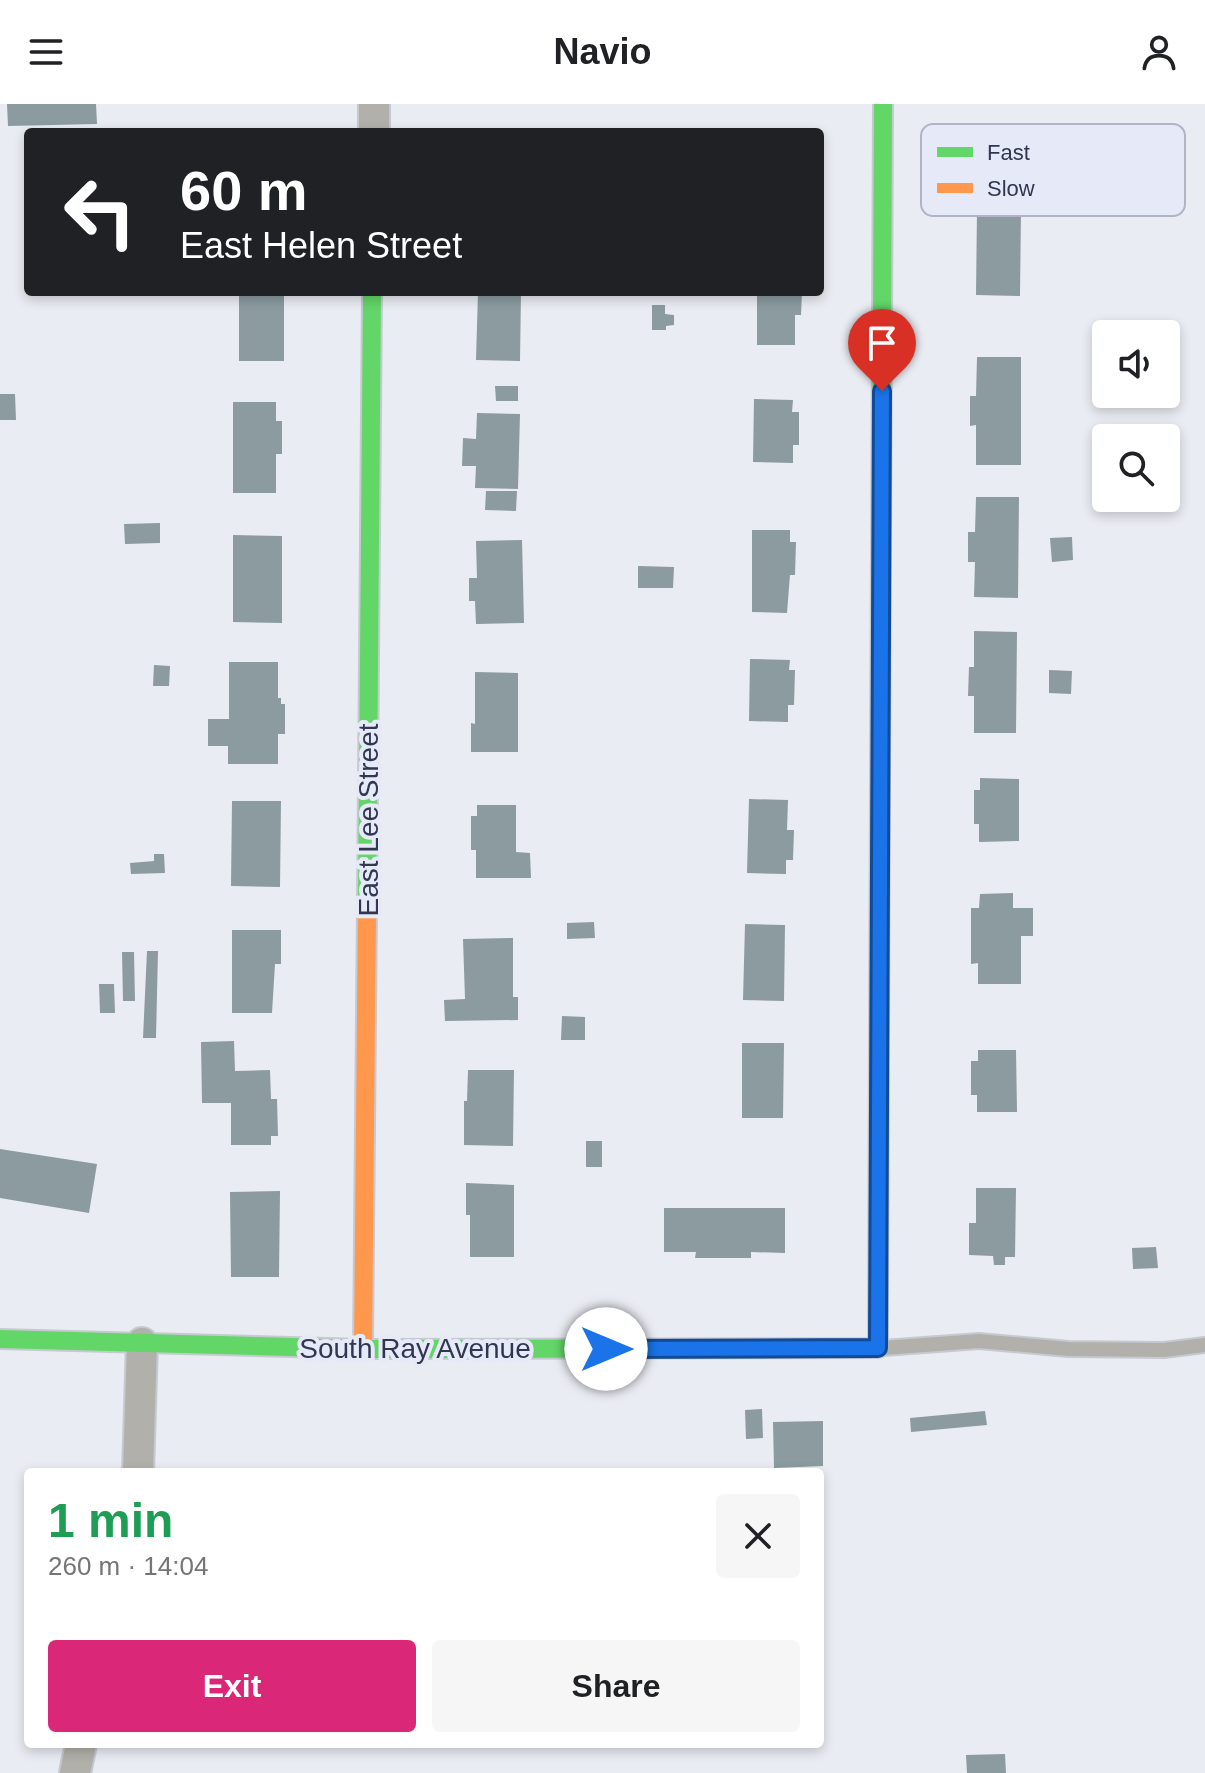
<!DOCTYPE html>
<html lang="en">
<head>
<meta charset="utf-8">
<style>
	body { margin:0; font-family:Helvetica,sans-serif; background:#f6f6f6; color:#202124; height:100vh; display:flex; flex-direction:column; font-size:30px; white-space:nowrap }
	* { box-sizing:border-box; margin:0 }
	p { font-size:26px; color:#757577 }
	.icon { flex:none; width:44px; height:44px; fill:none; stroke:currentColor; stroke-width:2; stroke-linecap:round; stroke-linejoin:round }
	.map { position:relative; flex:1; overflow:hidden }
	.drawer { position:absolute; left:24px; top:1364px; width:800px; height:280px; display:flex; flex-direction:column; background:#fff; border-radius:8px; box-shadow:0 4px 12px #0003 }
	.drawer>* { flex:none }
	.guide { position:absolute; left:24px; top:24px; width:800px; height:168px; border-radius:8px; box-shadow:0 4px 12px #0003; background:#202124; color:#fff; overflow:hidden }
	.fabs { position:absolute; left:1092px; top:216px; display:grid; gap:16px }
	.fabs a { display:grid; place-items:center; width:88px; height:88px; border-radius:8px; background:#fff; box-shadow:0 4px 12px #0003; font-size:40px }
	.pin { position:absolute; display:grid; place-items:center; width:68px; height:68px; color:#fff; margin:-82px -34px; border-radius:50% 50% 50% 0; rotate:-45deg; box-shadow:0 0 8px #0007 }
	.pin .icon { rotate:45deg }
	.me { position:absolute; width:88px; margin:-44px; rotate:90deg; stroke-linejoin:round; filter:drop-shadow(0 0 6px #0008) }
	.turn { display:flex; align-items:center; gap:28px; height:168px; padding:0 24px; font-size:36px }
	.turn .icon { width:104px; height:104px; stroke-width:2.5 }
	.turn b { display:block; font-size:56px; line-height:68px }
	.round { display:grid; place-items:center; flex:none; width:84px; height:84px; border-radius:8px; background:#f6f6f6 }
	.headline { display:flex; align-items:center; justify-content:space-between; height:136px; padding:0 24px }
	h1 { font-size:48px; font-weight:800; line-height:60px; color:#1e9e55 }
	.button { display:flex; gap:16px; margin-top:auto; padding:16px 24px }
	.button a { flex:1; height:92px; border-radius:8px; background:#db2777; color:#fff; font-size:32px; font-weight:800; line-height:92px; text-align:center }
	.button a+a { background:#f6f6f6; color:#202124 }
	header { display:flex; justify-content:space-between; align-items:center; height:104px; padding:0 24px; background:#fff; font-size:36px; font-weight:800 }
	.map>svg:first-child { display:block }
</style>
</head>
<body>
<header><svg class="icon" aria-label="menu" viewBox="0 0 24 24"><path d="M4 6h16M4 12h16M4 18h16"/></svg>Navio<svg class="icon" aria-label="person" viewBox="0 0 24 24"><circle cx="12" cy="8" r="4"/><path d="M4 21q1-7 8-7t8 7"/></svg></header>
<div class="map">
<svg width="1205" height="1669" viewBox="0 0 1205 1669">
	<rect width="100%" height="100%" fill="#eaecf3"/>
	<path fill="#8b9ba0" d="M7,0H96L97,20L8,22Z
		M977,105L1021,106L1020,192L976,191Z
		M239,188H284V257H239Z
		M478,188H521L520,257L476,256Z
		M757,188H802L801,211H795V241H757Z
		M652,201H665V210L674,211V221L666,222V226H652Z
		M977,253H1021V361H976V321L970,322V292H976Z
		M495,282H518V297H496Z
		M0,290H15L16,316H0Z
		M754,295L793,296L792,308H799V341H793V359L753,358Z
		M233,298H276V317H282V350H276V389H233Z
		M477,309L520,310L518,385L475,384L476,362H462L463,334L476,335Z
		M486,387H517L516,407L485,406Z
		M976,393H1019L1018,494L974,493L975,458H968V428H975Z
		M160,419V439L125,440L124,420Z
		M752,426H790V438H796L795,471H790L787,509L752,508Z
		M233,431L282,432V519L233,518Z
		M1072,433L1073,456L1052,458L1050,434Z
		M522,436L524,519L476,520L475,497H469V474H477L476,437Z
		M638,462L674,463L673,484H638Z
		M974,527L1017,528L1016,629H974V592H968L969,563H974Z
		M750,555L790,556L789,566H795L794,601H788V618L749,617Z
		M229,558H278V594H281V600H285V630H278V660H228V642H208V615H229Z
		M154,561L170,562L169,582H153Z
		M1049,566L1072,567L1071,590L1049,589Z
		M475,568L518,569V648H471V619L475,620Z
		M980,674L1019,675V737L979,738V720H974V686H980Z
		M749,695L788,696L787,726H794L793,756H786V770L747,769Z
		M232,697H281L280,783L231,782Z
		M477,701H516V748L530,749L531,774H476V746H471V712H477Z
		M154,750H164L165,769L131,770L130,759L154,757Z
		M1013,789V804H1033V832H1021V880H978V859L971,860V804H979L980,790Z
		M594,818L595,834L567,835V819Z
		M745,820L785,821L784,897L743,896Z
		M232,826H281V860H275L272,909H232Z
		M513,834V893H518V916L445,917L444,896L465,895L463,835Z
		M147,847H158L156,934H143Z
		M122,848H134L135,897H123Z
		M99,880H114L115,909H100Z
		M562,912L585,913V936H561Z
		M234,937L235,967L270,966L271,995H277L278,1032H271V1041H231V999H202L201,938Z
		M742,939H784L783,1014H742Z
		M978,946H1016L1017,1008H977V991H971V957H978Z
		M468,966H514L513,1042L464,1041V997H467Z
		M586,1037H602V1063H586Z
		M0,1045L97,1060L89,1109L0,1094Z
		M466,1079L514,1081V1153H470V1111H466Z
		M976,1084H1016L1015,1153H1005V1161H994L993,1152L969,1151V1119H976Z
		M280,1087L279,1173H231L230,1088Z
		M664,1104H785V1149L751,1148V1154H695L696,1148H664Z
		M1156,1143L1158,1164L1133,1165L1132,1144Z
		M762,1305L763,1334L746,1335L745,1306Z
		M985,1307L987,1321L911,1328L910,1314Z
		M823,1317V1362L774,1364L773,1318Z
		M1005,1650L1006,1669H967L966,1651Z"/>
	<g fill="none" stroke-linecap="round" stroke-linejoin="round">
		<defs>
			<path id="lane" d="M883,1244L979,1237L1068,1245L1164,1246L1205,1241"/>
			<path id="street" d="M374,28V0
				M138,1368L142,1239
				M75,1669L81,1640"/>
			<path id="fast" d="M880,678L883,0
				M367,800L372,188
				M0,1235L363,1245L878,1244V1203"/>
			<path id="slow" d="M878,1203L880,678
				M363,1245L367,800"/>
		</defs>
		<use href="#lane" stroke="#c6c9d2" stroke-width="18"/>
		<use href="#street" stroke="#c6c9d2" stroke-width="34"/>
		<use href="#fast" stroke="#c6c9d2" stroke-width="22"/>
		<use href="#slow" stroke="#c6c9d2" stroke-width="22"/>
		<use href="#lane" stroke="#b1b0aa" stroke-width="14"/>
		<use href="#street" stroke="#b1b0aa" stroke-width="30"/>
		<use href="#fast" stroke="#63d668" stroke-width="18"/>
		<use href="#slow" stroke="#ff974d" stroke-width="18"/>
	</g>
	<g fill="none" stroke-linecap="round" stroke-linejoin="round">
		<defs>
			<path id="route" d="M606,1245L878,1244L882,287"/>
		</defs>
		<use href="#route" stroke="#114b97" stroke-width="20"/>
		<use href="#route" stroke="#1a73e8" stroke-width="14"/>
	</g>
	<g text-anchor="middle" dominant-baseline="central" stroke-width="8" stroke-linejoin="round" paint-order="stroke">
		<g font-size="28" fill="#313751" stroke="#e6e9f7">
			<text transform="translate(368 716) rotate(-90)">East Lee Street</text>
			<text x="415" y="1244">South Ray Avenue</text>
		</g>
	</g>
	<rect x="921" y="20" width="264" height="92" rx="12" fill="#e6e9f7" stroke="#b0b4c5" stroke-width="2"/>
	<rect x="937" y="43" width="36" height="10" fill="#63d668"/>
	<rect x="937" y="79" width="36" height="10" fill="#ff974d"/>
	<g font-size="22" fill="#313751">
		<text x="987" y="56">Fast</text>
		<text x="987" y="92">Slow</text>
	</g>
</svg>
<div class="fabs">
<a><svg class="icon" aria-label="sound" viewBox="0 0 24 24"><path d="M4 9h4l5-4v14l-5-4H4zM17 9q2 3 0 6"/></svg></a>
<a><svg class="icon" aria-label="search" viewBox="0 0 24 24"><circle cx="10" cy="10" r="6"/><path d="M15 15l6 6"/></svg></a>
</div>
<div class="pin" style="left:882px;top:287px;background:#d93025"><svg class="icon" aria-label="arrive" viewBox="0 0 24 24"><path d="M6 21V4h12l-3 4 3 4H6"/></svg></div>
<svg class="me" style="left:606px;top:1245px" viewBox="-20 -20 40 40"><circle r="19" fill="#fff"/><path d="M0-13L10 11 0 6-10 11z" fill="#1a73e8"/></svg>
<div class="guide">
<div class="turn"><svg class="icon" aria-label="left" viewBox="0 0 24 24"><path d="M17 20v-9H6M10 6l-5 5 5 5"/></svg><div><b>60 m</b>East Helen Street</div></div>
</div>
<section class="drawer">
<div class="headline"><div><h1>1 min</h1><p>260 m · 14:04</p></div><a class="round"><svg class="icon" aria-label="close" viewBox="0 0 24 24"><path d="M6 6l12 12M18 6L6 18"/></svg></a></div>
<div class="button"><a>Exit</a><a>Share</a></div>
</section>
</div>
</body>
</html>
